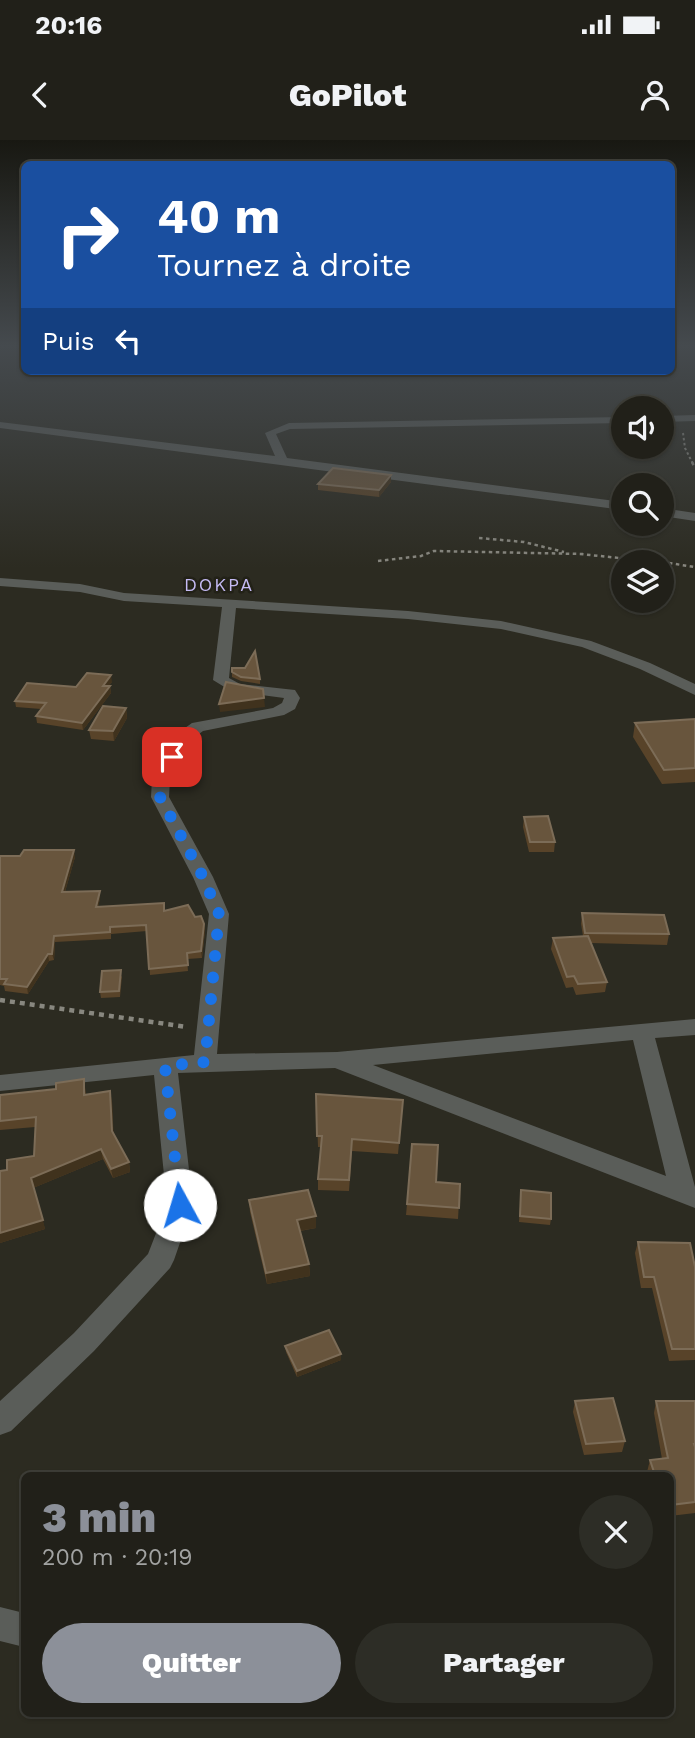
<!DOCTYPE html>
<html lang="fr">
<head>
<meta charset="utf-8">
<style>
	body { margin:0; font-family:"Work Sans",sans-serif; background:#2d2d26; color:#f1f3f6; height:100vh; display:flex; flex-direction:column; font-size:26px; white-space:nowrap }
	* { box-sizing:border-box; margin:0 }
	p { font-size:23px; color:#a2a3a2 }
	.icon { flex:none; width:38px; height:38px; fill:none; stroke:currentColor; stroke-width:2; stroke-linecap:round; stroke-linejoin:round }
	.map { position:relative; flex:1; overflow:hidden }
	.drawer { position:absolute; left:21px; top:1332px; width:653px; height:245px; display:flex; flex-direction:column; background:#212019; border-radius:10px; box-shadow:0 2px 5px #0004,0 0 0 2px #3e3e38 }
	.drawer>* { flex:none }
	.guide { position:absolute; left:21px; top:21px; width:654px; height:214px; border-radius:10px; box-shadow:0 2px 5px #0004,0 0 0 2px #3e3e38; background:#1a4fa0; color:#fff; overflow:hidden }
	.buttons { position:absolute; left:611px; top:256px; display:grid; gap:14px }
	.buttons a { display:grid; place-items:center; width:63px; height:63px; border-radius:50%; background:#212019; box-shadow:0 2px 5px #0004,0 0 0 2px #3e3e38; font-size:35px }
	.pin { position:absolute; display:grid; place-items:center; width:60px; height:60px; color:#fff; margin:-30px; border-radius:14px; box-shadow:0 4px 10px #0006 }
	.me { position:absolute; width:77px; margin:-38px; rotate:354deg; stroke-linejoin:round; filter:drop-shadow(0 0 5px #0008) }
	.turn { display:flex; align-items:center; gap:24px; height:147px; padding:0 21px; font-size:32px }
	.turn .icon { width:91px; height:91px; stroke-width:2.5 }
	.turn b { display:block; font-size:49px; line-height:60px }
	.then { display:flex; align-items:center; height:66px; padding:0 21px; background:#0003; gap:14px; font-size:26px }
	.round { display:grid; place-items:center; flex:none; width:74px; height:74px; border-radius:37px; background:#2d2d26 }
	.head { display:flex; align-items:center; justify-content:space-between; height:119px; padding:0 21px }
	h1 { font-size:42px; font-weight:800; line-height:52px; color:#8c9099 }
	.primary-button { display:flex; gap:14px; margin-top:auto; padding:14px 21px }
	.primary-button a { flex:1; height:80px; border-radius:42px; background:#8c9099; color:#fff; font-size:28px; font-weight:800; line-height:80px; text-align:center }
	.primary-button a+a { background:#2d2d26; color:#f1f3f6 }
	.status { display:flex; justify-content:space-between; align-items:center; height:49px; padding:0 35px; background:#212019; direction:ltr }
	.status svg { height:19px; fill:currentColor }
	header { display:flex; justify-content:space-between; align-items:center; height:91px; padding:0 21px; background:#212019; font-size:32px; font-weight:800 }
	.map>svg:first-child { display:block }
</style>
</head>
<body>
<div class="status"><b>20:16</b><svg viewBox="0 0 49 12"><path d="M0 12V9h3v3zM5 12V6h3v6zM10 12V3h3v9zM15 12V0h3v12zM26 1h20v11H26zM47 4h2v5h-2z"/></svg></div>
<header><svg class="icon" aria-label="back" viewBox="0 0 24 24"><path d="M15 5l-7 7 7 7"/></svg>GoPilot<svg class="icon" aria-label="person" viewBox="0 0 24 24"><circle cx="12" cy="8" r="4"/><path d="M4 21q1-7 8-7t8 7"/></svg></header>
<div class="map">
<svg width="695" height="1598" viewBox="0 0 695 1598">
	<rect width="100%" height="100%" fill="#2c2b21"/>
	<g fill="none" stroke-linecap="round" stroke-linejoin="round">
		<path stroke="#88877f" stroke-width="2" stroke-dasharray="2.5 2.5" stroke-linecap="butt" d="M683,293L685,308L693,324"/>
		<path stroke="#88877f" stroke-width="2.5" stroke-dasharray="3.5 3.5" stroke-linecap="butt" d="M692,322L695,328
			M479,398L524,402L564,412
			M580,414L659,422
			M378,421L421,416L434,411L583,414
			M662,422L695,427"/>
		<path stroke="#88877f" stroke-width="4.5" stroke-dasharray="5 5" stroke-linecap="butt" d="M0,860L187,887"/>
		<path fill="#5a5d59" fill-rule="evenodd" d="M695,275V281L662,282V276Z
			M623,277V283L290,289L276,294L287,318L623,362V370L0,288V282L275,316L265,293L289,283Z
			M662,368L695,373V381L662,376Z
			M0,438L80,444L124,453L408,471L501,481L591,501L650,523L695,544V555L640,529L582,507L501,489L408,479L236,468L229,538L240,544L295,550L300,558L295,569L284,575L203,591L191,600L170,639L169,657L213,737L229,774L217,914L337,912L695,879V895L655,898L695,1047V1068L335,928L178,933L193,1065L174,1120L170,1128L94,1211L11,1291L0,1295V1261L74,1193L148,1114L167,1065L154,935L0,951V935L194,915L209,774L193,737L151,657L152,639L178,593L192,583L273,568L282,563L284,558L231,551L213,540L222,467L124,461L80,452L0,446ZM633,900L666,1036L373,925Z
			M0,1467L24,1473V1507L0,1501Z"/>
	</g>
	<path fill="#584329" d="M391,342L379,357L318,350V344Z
		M232,532L260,539V544L241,541L232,537Z
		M112,542L108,546H110L111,553L83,590L37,583L36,576L41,569L16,567L15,561L76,547Z
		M126,568L127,578L114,601L91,599L89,590Z
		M695,579V642L662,644L633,597L635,583Z
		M524,677L555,702L554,712H529L523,687Z
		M0,716L75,717L65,752L100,758L98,767L165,771L195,777L204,784L205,791L202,818L187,819L188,831L150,835L147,791L111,794V799L55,802L54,820L49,821L28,854L5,851L4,846L0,845Z
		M582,773L669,794L667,805L591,803L607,842L605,852L576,855L573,847L566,848L551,809L553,798L583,796L581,784Z
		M122,836L120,857L101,858L100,852Z
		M84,939L86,955L112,961L113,993L129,1022L130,1032L113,1038L103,1019L33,1048L45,1089L0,1103V1031L7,1030L34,1016L35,987L0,990V955L56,949Z
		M316,954L403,960L398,1014L352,1011L349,1051L318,1050V1039L321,1007H318Z
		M436,1042L460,1044L458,1079L406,1075L407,1064Z
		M521,1050L551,1079L550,1085L519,1082Z
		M249,1060L316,1088L300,1091L309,1124L310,1136L267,1144L250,1072Z
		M638,1102L695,1127V1220L669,1221L652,1148H641L635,1113Z
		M285,1206L341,1220L297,1237L286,1212Z
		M575,1261L625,1301L622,1312L584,1315L573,1272Z
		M656,1261H695V1373L670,1376V1335H649L647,1332L650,1320L662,1319L654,1273Z"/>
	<path fill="#40321d" d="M391,335V342L379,357V350Z
		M111,535L112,542L104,552L103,546Z
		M110,546L111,553L83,590L82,583Z
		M264,558L265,567L220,572L219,564Z
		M126,568L127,578L114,601L113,591Z
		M74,710L75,717L63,758L62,752Z
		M100,751V758L97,773L96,767Z
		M204,784L205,791L202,818L201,811Z
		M54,796L55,802L54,820L52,814Z
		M48,814L49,821L28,854L27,847Z
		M110,951L112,961L114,1000L112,991Z
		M101,1009L103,1019L33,1048L31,1038Z
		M129,1022L130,1032L113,1038L111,1029Z
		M316,1076V1088L298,1091L297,1080Z
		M43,1080L45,1089L0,1103V1093Z
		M309,1124L310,1136L267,1144L266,1133Z
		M341,1214V1220L297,1237V1231Z"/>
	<path fill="#68553d" stroke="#7c6c57" stroke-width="2" d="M333,328L391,335L379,350L318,344Z
		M255,511L260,539L241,537L232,532V528H245Z
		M87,533L111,535L103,546H110L82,583L36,576L46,563L15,561L27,543L76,547Z
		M226,542L263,549L264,558L219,564Z
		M103,566L126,568L113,591L89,590Z
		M695,579V628L664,630L635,583Z
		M548,676L555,702H530L524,677Z
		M24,710H74L62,752L100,751L96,767L164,763V771L188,765L195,777L201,776L204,784L201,811L187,813L188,825L149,829L146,785L110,787V792L54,796L52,814H48L27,847L4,844L7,839H0V716H20Z
		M582,773L664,775L669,794L585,793Z
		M588,796L607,842L578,844L574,836L567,837L553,798Z
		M121,830L119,851L100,852L102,831Z
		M84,939V955L110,951L112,991L129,1022L111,1029L101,1009L31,1038L43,1080L0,1093V1031L7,1030V1020L34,1016L36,977L0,981V955L56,949V943Z
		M316,954L403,960L399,1003L352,999L349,1040L318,1039L322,996H317Z
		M412,1004L438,1005L436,1042L460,1044L459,1068L407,1064Z
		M308,1050L316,1076L297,1080L309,1124L266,1133L249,1060Z
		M521,1050L551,1053V1079L520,1076Z
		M638,1102L690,1103L695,1127V1209H672L654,1137H644Z
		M329,1190L341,1214L297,1231L285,1206Z
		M613,1258L625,1301L586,1304L575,1261Z
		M656,1261H695V1304H694L695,1307V1362L670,1365V1335H655L650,1320L668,1318Z"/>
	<linearGradient id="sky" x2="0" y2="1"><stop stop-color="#181812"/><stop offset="0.48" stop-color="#454a4e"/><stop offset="1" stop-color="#454a4e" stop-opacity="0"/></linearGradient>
	<rect width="695" height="428" fill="url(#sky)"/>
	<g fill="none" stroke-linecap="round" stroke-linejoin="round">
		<path stroke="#1a73e8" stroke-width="12" stroke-dasharray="0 21.6" d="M172,617L161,639L160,657L203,737L219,774L205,922L165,926L180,1065"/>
	</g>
	<g text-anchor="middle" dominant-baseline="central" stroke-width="5" stroke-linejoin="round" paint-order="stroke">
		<g font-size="18" letter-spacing="2" fill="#c5bbf4" stroke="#222117">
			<text x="219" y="444">DOKPA</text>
		</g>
	</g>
</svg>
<div class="buttons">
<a><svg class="icon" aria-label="sound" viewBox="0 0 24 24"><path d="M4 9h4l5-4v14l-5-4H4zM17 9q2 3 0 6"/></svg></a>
<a><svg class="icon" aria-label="search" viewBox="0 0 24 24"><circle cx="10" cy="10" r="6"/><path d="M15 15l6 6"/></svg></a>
<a><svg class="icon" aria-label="layers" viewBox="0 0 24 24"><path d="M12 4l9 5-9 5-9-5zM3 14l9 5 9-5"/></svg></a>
</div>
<div class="pin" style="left:172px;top:617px;background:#d93025"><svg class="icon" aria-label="arrive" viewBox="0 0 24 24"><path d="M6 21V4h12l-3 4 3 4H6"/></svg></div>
<svg class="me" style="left:180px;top:1065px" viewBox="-20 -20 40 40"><circle r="19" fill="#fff"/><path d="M0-13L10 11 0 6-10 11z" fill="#1a73e8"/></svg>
<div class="guide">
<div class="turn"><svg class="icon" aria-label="right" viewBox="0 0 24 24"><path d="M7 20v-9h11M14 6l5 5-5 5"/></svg><div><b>40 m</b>Tournez à droite</div></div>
<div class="then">Puis<svg class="icon" aria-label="left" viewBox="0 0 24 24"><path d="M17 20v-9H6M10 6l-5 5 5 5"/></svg></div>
</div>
<section class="drawer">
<div class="head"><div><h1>3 min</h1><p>200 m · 20:19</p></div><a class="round"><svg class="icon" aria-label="close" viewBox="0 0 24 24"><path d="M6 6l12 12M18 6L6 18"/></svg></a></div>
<div class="primary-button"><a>Quitter</a><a>Partager</a></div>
</section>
</div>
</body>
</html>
